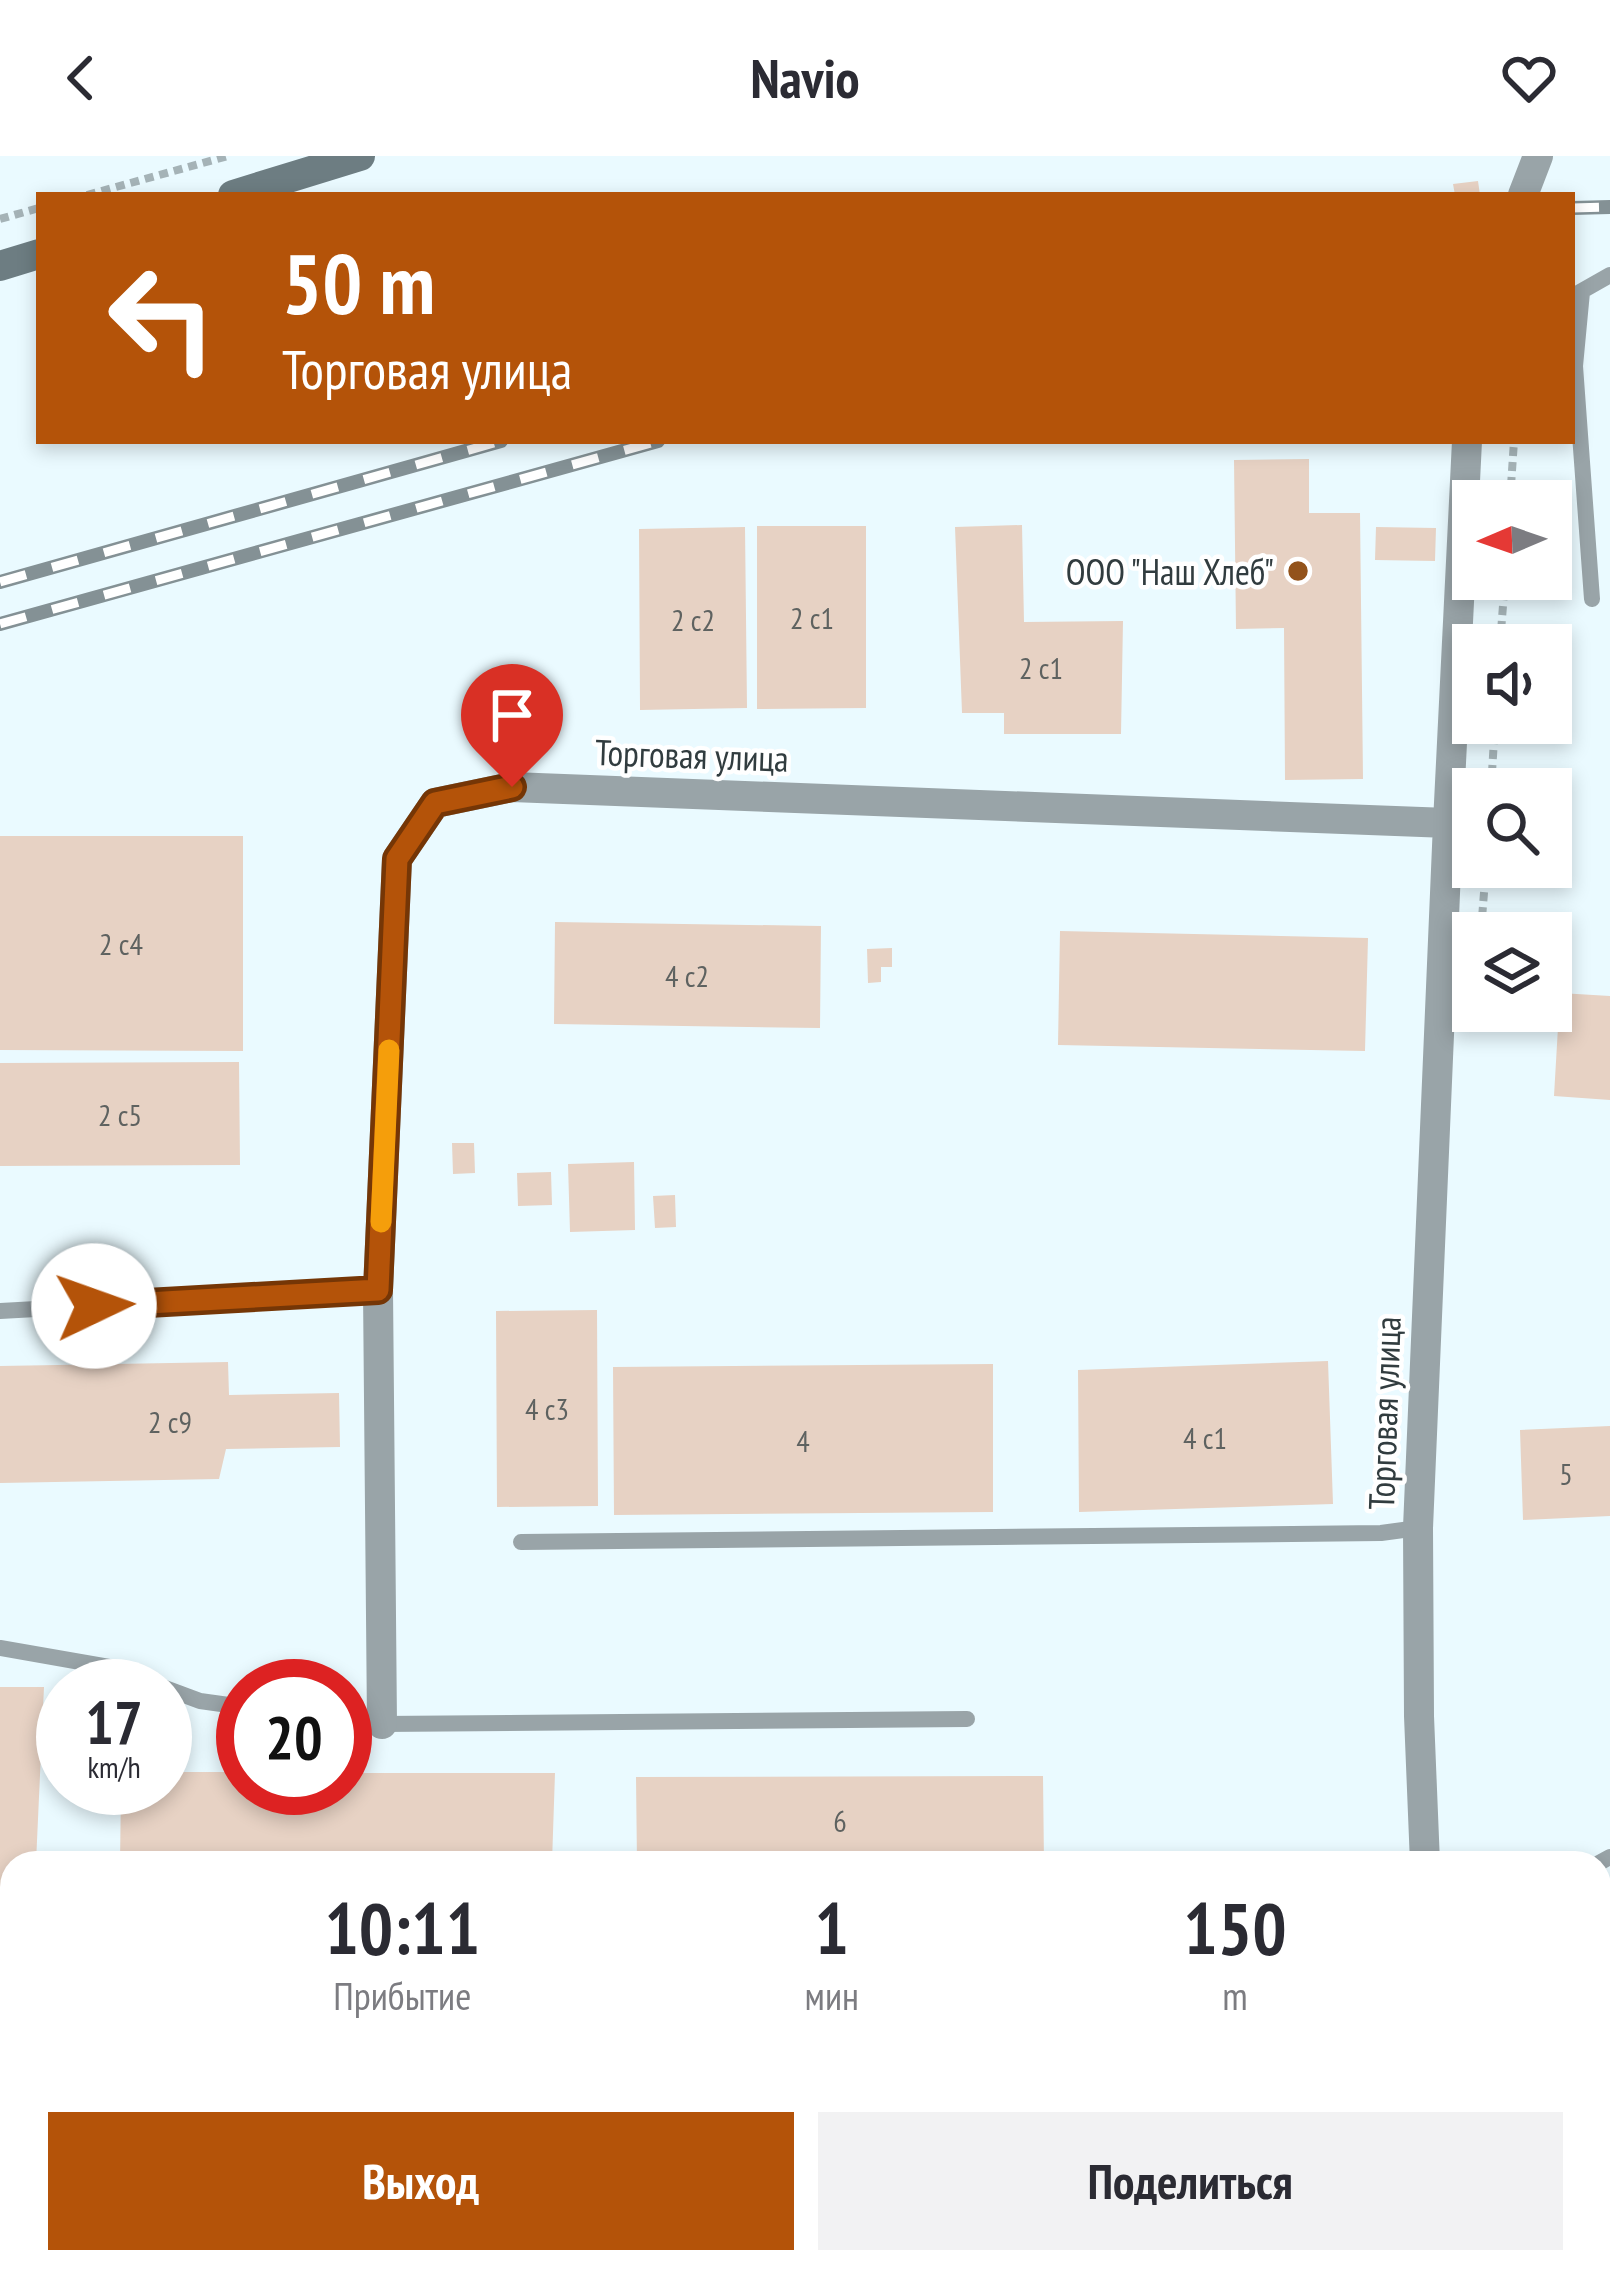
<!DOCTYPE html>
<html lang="ru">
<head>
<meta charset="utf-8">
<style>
	body { margin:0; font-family:"PT Sans Narrow",sans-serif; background:#f2f2f3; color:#2b2b33; height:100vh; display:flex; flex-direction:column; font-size:45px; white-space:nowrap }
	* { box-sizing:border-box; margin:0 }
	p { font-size:39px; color:#7c7c81 }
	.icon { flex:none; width:66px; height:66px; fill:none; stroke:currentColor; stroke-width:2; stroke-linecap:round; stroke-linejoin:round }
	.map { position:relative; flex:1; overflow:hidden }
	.details { position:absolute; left:0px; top:1695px; width:1611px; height:423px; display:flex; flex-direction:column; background:#fff; border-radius:36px 36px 0 0; box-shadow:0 6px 18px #0003 }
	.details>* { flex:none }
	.hud { position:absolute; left:36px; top:36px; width:1539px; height:252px; border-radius:0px; box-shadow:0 6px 18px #0003; background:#b45309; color:#fff; overflow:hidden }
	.needle { width:78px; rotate:268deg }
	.buttons { position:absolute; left:1452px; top:324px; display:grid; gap:24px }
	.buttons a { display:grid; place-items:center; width:120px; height:120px; border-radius:0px; background:#fff; box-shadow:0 6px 18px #0003; font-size:60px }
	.speed { position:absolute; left:36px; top:1503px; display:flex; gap:24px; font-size:60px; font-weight:700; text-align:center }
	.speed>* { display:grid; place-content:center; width:156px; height:156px; border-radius:50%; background:#fff; box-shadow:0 6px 18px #0003; line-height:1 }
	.speed small { font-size:30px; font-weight:400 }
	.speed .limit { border:18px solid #d22; background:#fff; color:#111 }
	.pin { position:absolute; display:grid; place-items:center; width:102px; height:102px; color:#fff; margin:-123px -51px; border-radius:50% 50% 50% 0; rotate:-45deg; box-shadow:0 0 12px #0007 }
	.pin .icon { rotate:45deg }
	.me { position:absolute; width:132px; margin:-66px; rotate:87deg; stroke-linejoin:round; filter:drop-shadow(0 0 9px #0008) }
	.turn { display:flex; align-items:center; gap:42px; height:252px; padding:0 48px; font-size:54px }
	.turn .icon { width:156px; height:156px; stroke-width:2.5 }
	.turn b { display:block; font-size:84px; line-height:102px }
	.eta { display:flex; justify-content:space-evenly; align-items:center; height:204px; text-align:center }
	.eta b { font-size:72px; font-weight:700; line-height:84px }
	.primary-button { display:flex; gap:24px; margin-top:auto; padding:24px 48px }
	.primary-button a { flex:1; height:138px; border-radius:0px; background:#b45309; color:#fff; font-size:48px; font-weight:700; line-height:138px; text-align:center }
	.primary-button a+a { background:#f2f2f3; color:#2b2b33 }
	header { display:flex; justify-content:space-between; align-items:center; height:156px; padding:0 48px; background:#fff; font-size:54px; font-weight:700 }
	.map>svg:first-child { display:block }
</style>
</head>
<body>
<header><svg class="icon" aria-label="back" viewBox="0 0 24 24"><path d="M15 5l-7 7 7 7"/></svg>Navio<svg class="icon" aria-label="heart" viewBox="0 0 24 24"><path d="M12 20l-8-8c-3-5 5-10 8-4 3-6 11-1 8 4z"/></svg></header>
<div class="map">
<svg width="1610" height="2116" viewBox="0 0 1610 2116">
	<rect width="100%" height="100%" fill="#eafaff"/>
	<path fill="#e7d2c4" d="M1478,25L1480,39H1455L1453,28Z
		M1309,303V357H1360L1363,623L1285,624L1284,472L1236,473L1234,304Z
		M1022,369L1024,466L1123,465L1121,578H1004V557H962L955,371Z
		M757,370H866V552L757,553Z
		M745,371L747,552L640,554L639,373Z
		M1376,371L1436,372L1435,405L1375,404Z
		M0,680H243V895L0,894Z
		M555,766L821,770L820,872L554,868Z
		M1060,775L1368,782L1365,895L1058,889Z
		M892,792V811H881V826L868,827L867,793Z
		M1560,837L1610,840V944L1554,940Z
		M239,906L240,1009L0,1010V907Z
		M452,987H474L475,1017L453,1018Z
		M634,1006L635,1074L570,1076L568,1008Z
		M551,1016L552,1049L518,1050L517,1017Z
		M675,1039L676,1071L655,1072L653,1040Z
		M597,1154L598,1350L497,1351L496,1155Z
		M1328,1205L1333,1348L1079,1356L1078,1214Z
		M228,1206L229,1239L339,1237L340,1291L226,1293L219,1323L0,1327V1210Z
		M993,1208V1356L614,1359L613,1211Z
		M1610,1270V1360L1523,1364L1520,1274Z
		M0,1531H44L36,1707H12V1744H0Z
		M165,1616H243V1632H345V1617H555L552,1707H120L121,1632H165Z
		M1043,1620L1044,1707H637L636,1621Z
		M12,1824V1942L0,1943V1825Z
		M0,2007H12V2094H0Z
		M1031,2106H1362V2116H1031Z"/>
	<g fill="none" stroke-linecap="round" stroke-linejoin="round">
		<path stroke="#a5b3b7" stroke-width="8" stroke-dasharray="9 6" stroke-linecap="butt" d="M87,39L228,0
			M0,63L39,52
			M1510,345L1514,285
			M1500,489L1505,423
			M1491,633L1495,567
			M1481,775L1486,711
			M1471,2106V2116"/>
		<path stroke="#99a4a8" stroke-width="16" d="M1582,136L1575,210L1592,443
			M1573,140L1610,119
			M0,1155L378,1134
			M521,1386L1381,1377L1418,1372
			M0,1492L109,1511L159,1530
			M165,1532L200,1545L243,1551
			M345,1564L382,1568L967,1563
			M1599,1707L1610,1701
			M1599,1982L1610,1986
			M1609,2116L1610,2046"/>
		<path stroke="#99a4a8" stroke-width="30" d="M1523,39L1538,0
			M382,1568L378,1134L397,703L435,647L512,631L1448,667L1467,285
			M1425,1707L1419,1560L1418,1372L1448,667
			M1432,2106V2116"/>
		<path stroke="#6d7d82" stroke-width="30" d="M233,39L360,0
			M0,110L39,98"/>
		<defs>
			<path id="rail" d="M1572,52L1610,51
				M0,426L501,285
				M0,468L658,285"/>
		</defs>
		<use href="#rail" stroke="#849195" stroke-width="14"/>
		<use href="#rail" stroke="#fff" stroke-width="9" stroke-dasharray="27" stroke-linecap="butt"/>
	</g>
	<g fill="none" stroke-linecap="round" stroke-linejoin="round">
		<defs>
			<path id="route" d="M94,1150L378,1134L397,703L435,647L512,631"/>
		</defs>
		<use href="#route" stroke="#753606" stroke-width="30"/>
		<use href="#route" stroke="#b45309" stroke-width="21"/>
		<path stroke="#f59e0b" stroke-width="21" d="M381,1066L389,894"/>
	</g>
	<circle fill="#93531b" stroke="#fff" stroke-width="4.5" cx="1298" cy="415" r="12"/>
	<g text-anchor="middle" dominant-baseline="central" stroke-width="9" stroke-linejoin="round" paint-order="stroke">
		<g font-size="30" fill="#5e6260">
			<text x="812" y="461">2 с1</text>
			<text x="693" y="463">2 с2</text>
			<text x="1041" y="511">2 с1</text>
			<text x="121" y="787">2 с4</text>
			<text x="687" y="819">4 с2</text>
			<text x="120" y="958">2 с5</text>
			<text x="547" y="1252">4 с3</text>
			<text x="170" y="1265">2 с9</text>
			<text x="1205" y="1281">4 с1</text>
			<text x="803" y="1284">4</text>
			<text x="1566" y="1317">5</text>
			<text x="840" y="1664">6</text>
		</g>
		<g font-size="36" fill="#313c3f" stroke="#fff" text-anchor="end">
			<text x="1274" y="415">ООО "Наш Хлеб"</text>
		</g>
		<g font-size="36" fill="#313c3f" stroke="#fff">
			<text transform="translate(692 599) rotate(2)">Торговая улица</text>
			<text transform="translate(1384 1257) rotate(-88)">Торговая улица</text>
		</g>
	</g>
</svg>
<div class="buttons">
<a><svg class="needle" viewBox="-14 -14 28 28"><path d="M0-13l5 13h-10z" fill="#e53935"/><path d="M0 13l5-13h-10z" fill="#7c7c81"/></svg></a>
<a><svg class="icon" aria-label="sound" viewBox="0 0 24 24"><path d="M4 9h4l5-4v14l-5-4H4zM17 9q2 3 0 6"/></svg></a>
<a><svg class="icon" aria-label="search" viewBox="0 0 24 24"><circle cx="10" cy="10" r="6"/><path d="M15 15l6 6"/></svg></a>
<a><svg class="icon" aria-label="layers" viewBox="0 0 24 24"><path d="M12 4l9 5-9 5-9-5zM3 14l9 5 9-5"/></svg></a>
</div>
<div class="speed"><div>17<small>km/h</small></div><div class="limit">20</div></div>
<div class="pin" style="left:512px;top:631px;background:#d93025"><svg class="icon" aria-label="arrive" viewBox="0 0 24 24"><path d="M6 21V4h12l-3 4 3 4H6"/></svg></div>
<svg class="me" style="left:94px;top:1150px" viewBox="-20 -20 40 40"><circle r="19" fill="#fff"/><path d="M0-13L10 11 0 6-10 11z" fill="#b45309"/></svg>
<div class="hud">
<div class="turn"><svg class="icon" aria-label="left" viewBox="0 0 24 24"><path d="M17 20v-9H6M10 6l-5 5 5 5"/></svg><div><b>50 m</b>Торговая улица</div></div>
</div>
<section class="details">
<div class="eta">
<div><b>10:11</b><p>Прибытие</p></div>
<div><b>1</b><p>мин</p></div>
<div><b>150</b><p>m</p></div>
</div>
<div class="primary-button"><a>Выход</a><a>Поделиться</a></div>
</section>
</div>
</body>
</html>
